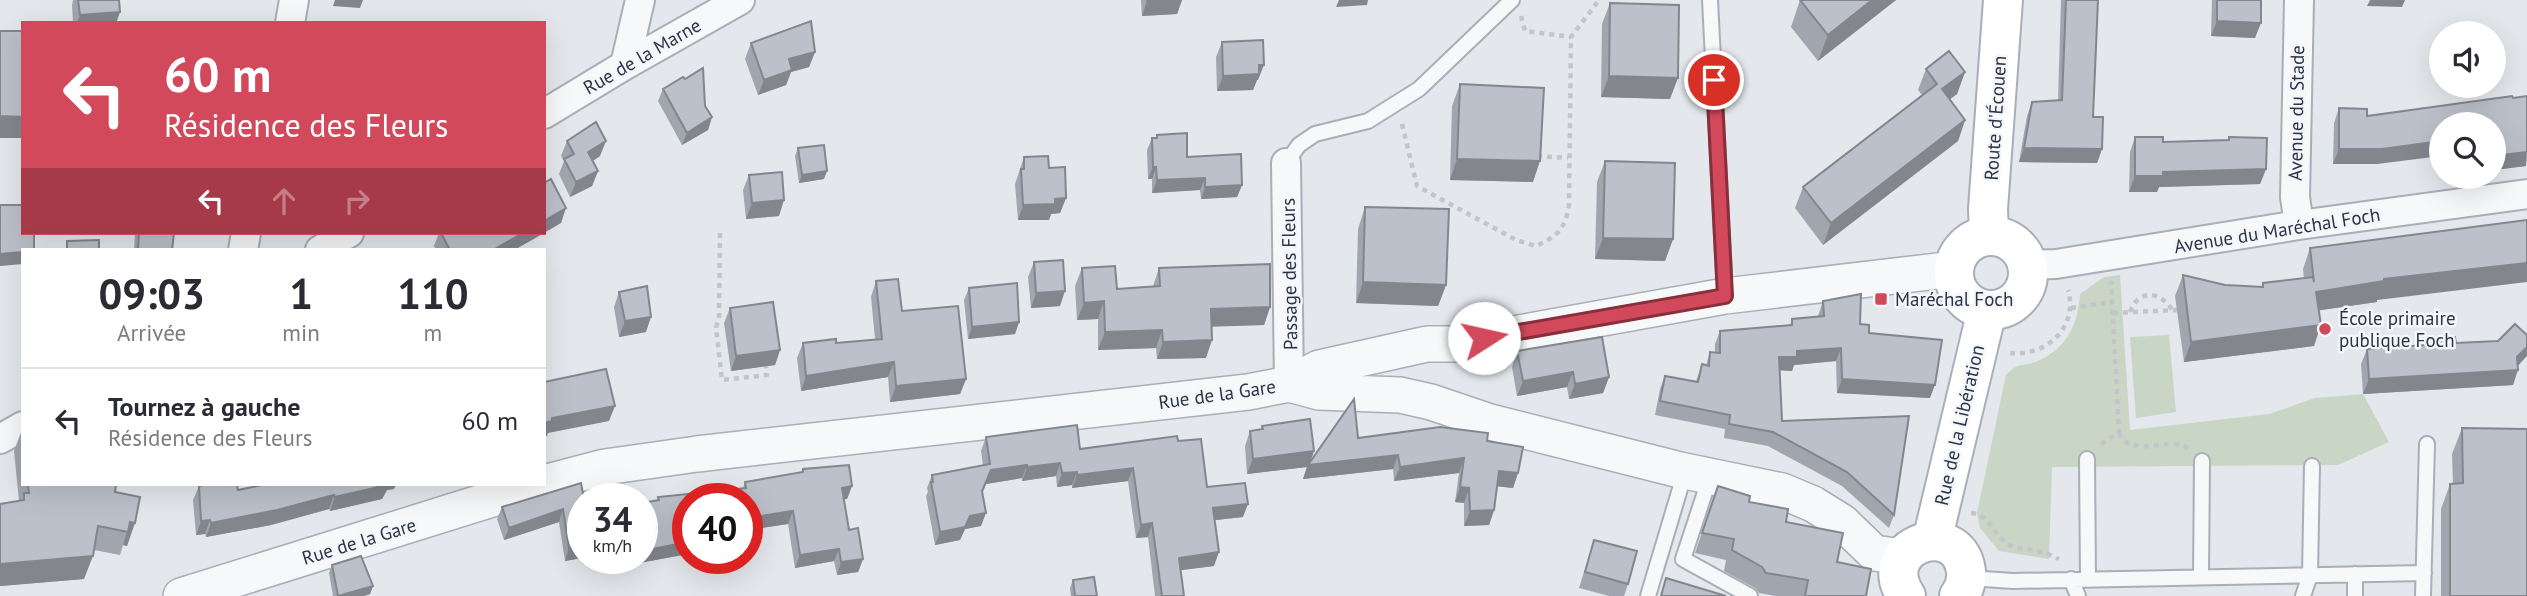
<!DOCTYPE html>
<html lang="fr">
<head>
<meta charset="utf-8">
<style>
	body { margin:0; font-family:"PT Sans",sans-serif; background:#f7f7f7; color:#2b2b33; height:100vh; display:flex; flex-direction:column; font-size:26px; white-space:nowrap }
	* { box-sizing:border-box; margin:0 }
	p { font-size:23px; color:#7c7c81 }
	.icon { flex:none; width:38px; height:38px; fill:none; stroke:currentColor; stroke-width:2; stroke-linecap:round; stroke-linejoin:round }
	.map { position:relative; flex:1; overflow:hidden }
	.side { position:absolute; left:21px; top:248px; width:525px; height:238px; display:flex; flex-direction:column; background:#fff; border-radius:0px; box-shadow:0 7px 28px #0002 }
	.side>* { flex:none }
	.banner { position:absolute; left:21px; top:21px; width:525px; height:214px; border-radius:0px; box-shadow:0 7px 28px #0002; background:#d1495b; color:#fff; overflow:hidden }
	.tools { position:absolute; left:2429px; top:21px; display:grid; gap:14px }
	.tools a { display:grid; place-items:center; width:77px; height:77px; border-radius:50%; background:#fff; box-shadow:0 7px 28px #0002; font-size:35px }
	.speed { position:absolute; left:567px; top:483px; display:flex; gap:14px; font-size:35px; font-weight:700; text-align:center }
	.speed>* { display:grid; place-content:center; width:91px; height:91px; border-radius:50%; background:#fff; box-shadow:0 7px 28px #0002; line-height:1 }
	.speed small { font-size:18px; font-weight:400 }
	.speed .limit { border:10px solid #d22; background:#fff; color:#111 }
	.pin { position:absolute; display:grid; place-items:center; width:60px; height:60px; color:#fff; margin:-30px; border:4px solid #fff; border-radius:50%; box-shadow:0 2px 7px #0007 }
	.me { position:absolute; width:77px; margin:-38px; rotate:80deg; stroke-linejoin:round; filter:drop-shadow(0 0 5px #0008) }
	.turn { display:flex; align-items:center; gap:24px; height:147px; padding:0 28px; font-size:32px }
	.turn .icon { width:91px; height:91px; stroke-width:2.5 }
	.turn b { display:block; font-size:49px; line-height:60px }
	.lanes { display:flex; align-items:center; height:66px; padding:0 28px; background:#0003; justify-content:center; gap:35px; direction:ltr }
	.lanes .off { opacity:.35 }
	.eta { display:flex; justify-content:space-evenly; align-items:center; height:119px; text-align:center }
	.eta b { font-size:42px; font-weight:700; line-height:49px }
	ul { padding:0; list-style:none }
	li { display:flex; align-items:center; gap:21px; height:105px; padding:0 28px; border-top:2px solid #e1e1e2 }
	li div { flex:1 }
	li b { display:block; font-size:26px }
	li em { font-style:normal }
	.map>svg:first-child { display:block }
</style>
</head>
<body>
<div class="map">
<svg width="2527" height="596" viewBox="0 0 2527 596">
	<rect width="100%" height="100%" fill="#e4e7ec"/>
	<path fill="#c9d6c5" d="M2120,275L2130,430L2269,414L2315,398L2363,394L2389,442L2338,465L2052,467L2049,559L1999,551L1980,528L1977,513L2006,375C2021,360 2024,368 2040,360C2068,347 2078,323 2080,294L2104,277Z
		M2169,335L2176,412L2136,418L2130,337Z"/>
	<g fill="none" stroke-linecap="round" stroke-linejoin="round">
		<defs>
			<path id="service" d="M1710,0L1725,295
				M1286,163L1299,145L1315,134L1368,121L1419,89L1512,0
				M2087,459L2088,579
				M1710,477L1683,559L1750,596
				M2355,574V596
				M2201,577L2202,461
				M1968,578L2013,581L2424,573
				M2071,579L2078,596
				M1648,596L1685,472
				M2303,596L2310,575L2312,466
				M2423,596L2427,444"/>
			<path id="minor" d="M2299,0L2295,197L2299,225
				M290,23L294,0
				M625,65L640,0
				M544,114L625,65L740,0
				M1286,163L1289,384
				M243,250L246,233
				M320,250L349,233
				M2028,265L2056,264L2299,225L2527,194
				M0,439L23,426"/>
			<path id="tertiary" d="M1289,384L1319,368L1427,344H1458L1725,296L1954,269
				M544,483L605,467L697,454L1248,392L1289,384L1319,392L1400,395L1431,402L1490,422L1680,470L1782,491L1813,504L1842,522L1874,553L1903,557
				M181,596L537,485"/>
			<path id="secondary" d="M1989,235L1988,209L2003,0
				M1954 273a37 37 0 1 1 74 0a37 37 0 1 1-74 0Z
				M1932,541L1987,310
				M1906,596C1873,545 1958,516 1966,571C1967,580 1965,588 1959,596"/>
		</defs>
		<use href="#service" stroke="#a9aeb7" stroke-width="18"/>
		<use href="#minor" stroke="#a9aeb7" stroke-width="32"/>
		<use href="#tertiary" stroke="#a9aeb7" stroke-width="38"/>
		<use href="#secondary" stroke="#a9aeb7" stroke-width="42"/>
		<path stroke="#c2c5cb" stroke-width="4.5" stroke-dasharray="5 5" stroke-linecap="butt" d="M1521,16L1525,31L1571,37
			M1402,124L1417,186L1516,240L1536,246C1558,236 1565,229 1569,205L1571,37L1599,0
			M1537,156L1568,158
			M720,233L719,320L716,327L722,380L767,375L766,366
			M2071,308L2112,302
			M2130,312C2139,288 2161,291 2173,311
			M2113,313L2177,310
			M2010,353C2046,357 2079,327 2068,290
			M2119,433C2132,460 2168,435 2188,448
			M2101,444L2119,433L2111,281
			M1971,513C1989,514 1993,533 2005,542C2014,550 2027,548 2037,551C2045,552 2052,556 2059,559"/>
		<use href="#service" stroke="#f7f8fa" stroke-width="14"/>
		<use href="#minor" stroke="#f7f8fa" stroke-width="28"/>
		<use href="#tertiary" stroke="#f7f8fa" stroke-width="35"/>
		<use href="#secondary" stroke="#fff" stroke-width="38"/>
	</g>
	<path fill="#a1a5ae" d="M73,0H119L120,12L116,23H73L72,5Z
		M1141,0H1182L1177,14L1142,16Z
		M1800,0H1896L1818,61L1791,27Z
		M2061,0H2098L2093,117L2102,149L2097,163L2019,162L2027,116L2032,102L2058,100Z
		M2212,0H2261L2255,38L2211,36Z
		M1610,3L1670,99L1601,97L1602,24Z
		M1222,42L1258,80H1257L1253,90L1217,91L1216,57Z
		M751,43L815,52L809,67L791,72L786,85L758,95L745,59Z
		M1926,69L1965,72L1957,94L1950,99L1965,120L1958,141L1823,245L1795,208L1803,187L1922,95L1918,90Z
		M1460,84L1533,182L1450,180L1452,106Z
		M663,89L705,106L712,117L708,130L682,145L658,101Z
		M2527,96L2526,166L2494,170V124L2377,164H2333L2334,123L2339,108L2367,116Z
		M1157,135L1187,157L1242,185L1237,197L1201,199L1200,190L1152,193V179H1148L1147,150L1152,138H1156Z
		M2135,137L2163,142L2228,140L2229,137L2266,169L2260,184L2159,187L2157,192H2129L2130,152Z
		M567,141L600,156L593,161L598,171L592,186L570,197L559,174L564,161L561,156Z
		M798,148L824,179L799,183L795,156Z
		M1024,157L1049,168L1066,198L1060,213L1051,214L1049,220H1018L1015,184Z
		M1605,161L1673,239L1665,261L1595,259L1597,182Z
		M749,175L779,216L746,219L743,190Z
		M1365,207L1446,285L1438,306L1356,303L1358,229Z
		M135,233H174L172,250H134Z
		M439,233H544L514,250H436L434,246Z
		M2310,248L2377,300V302L2319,310L2314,346L2184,362L2175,296L2183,275L2225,285L2262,287L2263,283L2304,279L2303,269Z
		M1034,262L1060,306L1031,308L1028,277Z
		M1082,268L1117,289L1153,286L1159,268L1270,307L1264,325L1212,326L1206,358L1157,359L1156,348L1098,350V319L1077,320L1075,286Z
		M876,281L902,311L966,379L960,394L890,402L888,377L801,391L797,358L803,343H836L875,339L871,297Z
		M969,288L1019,322L1015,334L968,339L964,300Z
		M619,292L646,332L619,337L614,307Z
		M1823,301L1860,324L1930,398L1837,393L1836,361L1794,365L1792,371L1780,370L1782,421L1909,416L1894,515L1889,528L1842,486L1768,446L1724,438L1725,429L1655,415L1660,389L1665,376L1696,381L1702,364L1706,365L1710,352L1715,353V344L1720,331L1790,326L1792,319L1818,316Z
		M730,308L780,350L775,365L731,371L724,323Z
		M2426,339L2456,343L2498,341L2518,366L2513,385L2363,394L2361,364L2367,349L2424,345Z
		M1517,351L1609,377L1603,393L1569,399L1567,387L1517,396L1512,367Z
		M1262,426L1314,451L1311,461L1358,438L1487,441L1518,473L1513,488L1497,486L1494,510L1489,525L1464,526V503L1455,502L1459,473L1394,481L1393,469L1303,479L1307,467L1247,474L1245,446L1250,431L1261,429Z
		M23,427V485H116L115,492L140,497L127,546L123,545L120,555L94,550L84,579L0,586V504L19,501L14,451Z
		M2462,428L2527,596H2441V509L2450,484H2453L2452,454Z
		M986,437L1080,449L1178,441L1207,487L1243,517L1214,520V566L1181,570L1184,596H1155L1148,537L1136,538L1128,481L1072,488V485L1057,487L1056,476L1022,481V478L986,484L982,493L981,526L965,529L960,540L935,545L926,496L928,492L927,488L932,475L983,465L981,451Z
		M849,465L852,486L847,499H844L849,530L858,528L863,559L858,572L837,575L834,561L795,568L788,524L748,530L750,539L747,545V499H688V554L612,568L610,560L583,564L582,558L565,561L559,522L504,540L497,519L502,507L581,483L584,499H583V558H642V503L657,500L658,497L743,488L745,482L801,472L803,469Z
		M199,486L238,490L394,489L387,490L382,499L330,511L329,509L271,525L206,537L205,534L196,535L193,500Z
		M1718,486L1786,522L1837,562L1866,596H1776L1759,593L1755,588L1724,571L1726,560L1695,553Z
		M1594,540L1628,584L1624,596H1609L1579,588Z
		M332,565L373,586L370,594L364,596H333L329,573Z
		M1073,580L1097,596H1071L1070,588Z"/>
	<path fill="#83868d" d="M335,0H363L360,8L333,6Z
		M1182,0L1177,14L1142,16L1147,1Z
		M1339,0H1368L1367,5L1336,7Z
		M1872,0H1896L1818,61L1828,35Z
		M2370,0H2405L2402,7L2367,6Z
		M120,12L116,23H77L80,15Z
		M2217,21L2261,23L2255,38L2211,36Z
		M815,52L809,67L791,72L786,85L758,95L764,80L789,59Z
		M1259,65H1264L1258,80H1257L1253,90L1217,91L1223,76Z
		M1965,72L1957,94L1934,111L1942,89Z
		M1609,76L1678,78L1670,99L1601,97Z
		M0,116L23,117V138H0Z
		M712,117L708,130L682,145L687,133Z
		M1965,120L1958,141L1823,245L1831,223Z
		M606,141L600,156L583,167L588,152Z
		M2441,141V156L2377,164H2333L2339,149Z
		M2024,148L2102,149L2097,163L2019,162Z
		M2527,152L2526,166L2494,170V156Z
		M1457,159L1540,161L1533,182L1450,180Z
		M1153,167H1156L1152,179H1148Z
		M2266,169L2260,184L2159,187L2157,192H2129L2135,176L2163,172Z
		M598,171L592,186L570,197L576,182Z
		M827,171L824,179L799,183L802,175Z
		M1205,178L1200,190L1152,193L1157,180Z
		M1242,185L1237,197L1201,199L1205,187Z
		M1066,198L1060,213L1051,214L1049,220H1018L1023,205L1055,199Z
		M784,200L779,216L746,219L752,203Z
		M566,208L561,223L544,233V221Z
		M523,233H544L514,250H493Z
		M1603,238L1673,239L1665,261L1595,259Z
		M23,252V264L0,266V254Z
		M2527,263V282L2377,300V302L2308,312L2316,292L2384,279Z
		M1363,282L1446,285L1438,306L1356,303Z
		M1065,291L1060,306L1031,308L1036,293Z
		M1104,301L1098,319L1077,320L1084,303Z
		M1270,307L1264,325L1204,327L1211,309Z
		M651,317L646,332L619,337L625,321Z
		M1019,322L1015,334L968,339L972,327Z
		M2321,325L2314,346L2184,362L2191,342Z
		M1162,330L1156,348L1098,350L1105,332Z
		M1212,340L1206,358L1157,359L1163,342Z
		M2527,347V356L2514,370H2518L2513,385L2363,394L2369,379L2517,357Z
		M1841,348L1836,361L1794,365L1792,371L1774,370L1779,357L1797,351Z
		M780,350L775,365L731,371L736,356Z
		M894,362L888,377L801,391L806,376Z
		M1573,372L1567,387L1517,396L1523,381Z
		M1609,377L1603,393L1569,399L1575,384Z
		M966,379L960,394L890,402L896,386Z
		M1842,379L1935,385L1930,398L1837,393Z
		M615,406L609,421L548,433L547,436L544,437V423L552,418Z
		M1314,451L1309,464L1398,455L1393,469L1303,479L1307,467L1247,474L1253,459Z
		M1464,458L1459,473L1394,481L1400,467Z
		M1060,463L1056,476L1022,481L1027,467Z
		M1027,465L1022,478L986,484L977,505L991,470Z
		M1133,468L1128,481L1072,488L1077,475Z
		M1499,471L1518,473L1513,488L1494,486Z
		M1077,472L1072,485L1057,487L1062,473Z
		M387,485H396L394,489L387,490L382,499L330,511L335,497Z
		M852,486L847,499L837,500L842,488Z
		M1460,487L1469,488L1464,503L1455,502Z
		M334,495L329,509L271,525L206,537L211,523Z
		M1248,504L1243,517L1208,521L1213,508Z
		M563,509L559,522L504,540L509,528Z
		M1494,510L1489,525L1464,526L1470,511Z
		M793,511L788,524L747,530V518Z
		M986,513L981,526L965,529L960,540L935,545L940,532L970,516Z
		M210,520L205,534L196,535L201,521Z
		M130,522L135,523L127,546L123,545Z
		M1152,523L1148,537L1136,538L1141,525Z
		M688,542V554L612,568L615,558H642V551Z
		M583,546L582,558L565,561L569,548Z
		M839,549L834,561L795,568L800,555Z
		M1219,552L1214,566L1174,571L1179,558Z
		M93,556L84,579L0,586V564Z
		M586,558H611L610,560L583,564Z
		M863,559L858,572L837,575L841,562Z
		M373,586L370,594L364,596H339Z"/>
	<path fill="#bbc0ca" stroke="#83868d" stroke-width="2" d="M78,0H119L120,12L80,15Z
		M1147,0H1176L1147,1Z
		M1800,0H1872L1828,35Z
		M2066,0H2098L2093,117H2103L2102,149L2024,148L2032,102L2062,100Z
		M2217,0H2261V23L2217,21Z
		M1610,3L1679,5L1678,78L1609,76Z
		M811,21L815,52L789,59L792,70L764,80L751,43Z
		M0,31H23V117L0,116Z
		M1263,40L1264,65H1259V74L1223,76L1222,42Z
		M1949,51L1965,72L1942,89L1965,120L1831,223L1803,187L1937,84L1926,69Z
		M703,68L705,106L712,117L687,133L663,89L683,77L685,79Z
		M1460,84L1544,88L1540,161L1457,159Z
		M2512,96L2513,98L2527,96V152L2494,156V124H2441V141L2382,149H2339V108L2367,109V116Z
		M596,122L606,141L588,152L598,171L576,182L564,159L574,154L567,141Z
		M1187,133V157L1241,154L1242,185L1205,187V178L1157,180L1156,167H1153L1152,138H1157V135Z
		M2135,137H2163V142L2229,140V137L2267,138L2266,169L2163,172V176H2135Z
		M824,145L827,171L802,175L798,148Z
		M1048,156L1049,168L1065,167L1066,198L1055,199V204L1023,205L1021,169H1024V157Z
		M1605,161L1675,163L1673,239L1603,238Z
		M782,172L784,200L752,203L749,175Z
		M551,179L566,208L544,221V183Z
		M0,205H23V233H34V250H23V252L0,254Z
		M1365,207L1449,209L1446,285L1363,282Z
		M2527,220V263L2384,279V281L2316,292L2321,325L2191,342L2183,275L2225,285L2263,287V283L2313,277L2314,282L2310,248Z
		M139,233H174L172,250H138Z
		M441,233H523L493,250H450Z
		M99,240V250H67V241Z
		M1063,260L1065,291L1036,293L1034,262Z
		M1270,264V307L1211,309L1212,340L1163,342L1162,330L1105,332L1104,301L1084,303L1082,268L1115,266L1117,289L1160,286L1159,268Z
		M898,279L902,311L958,306L966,379L896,386L894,362L806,376L803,343L836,339V343L882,339L876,281Z
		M1017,283L1019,322L972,327L969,288Z
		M647,286L651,317L625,321L619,292Z
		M1861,294L1860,324L1869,325V333L1942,340L1935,385L1842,379L1841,348L1797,351V357H1779L1782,421L1909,416L1894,515L1847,472L1773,432L1729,424L1730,415L1660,401L1665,376L1698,382L1702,364L1709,366L1710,352L1720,353V331L1792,325V319L1824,316L1823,301Z
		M773,302L780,350L736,356L730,308Z
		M2515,324L2527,335V347L2517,357L2518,370L2369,379L2367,349L2427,345L2426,339L2455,337L2456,343L2498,341Z
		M1602,337L1609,377L1575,384L1573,372L1523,381L1517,351Z
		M606,369L615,406L552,418V421L544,423V382Z
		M1354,399L1358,438L1440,427L1488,433L1487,441L1523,447L1518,473L1499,471L1494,510L1470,511L1469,488L1460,487L1464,458L1400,467L1398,455L1308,465Z
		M1310,419L1314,451L1253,459L1250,431L1263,429L1262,426Z
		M1077,425L1080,449L1177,436L1178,441L1201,439L1207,487L1245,483L1248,504L1213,508L1219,552L1179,558L1184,596H1162L1152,523L1141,525L1133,468L1077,475V472L1062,473L1060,463L1027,467V465L991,470L982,491L986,513L970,516L965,527L940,532L931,482H933L932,475L990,464L986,437Z
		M2462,428L2527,429V596H2450V484L2463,483Z
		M849,465L852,486L842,488L849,530L858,528L863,559L841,562L839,549L800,555L793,511L747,518V499H688V542L642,551V503L659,500L658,497L746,488L745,482L803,472V469Z
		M581,483L584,499H583V546L569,548L563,509L509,528L502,507Z
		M28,485H116L115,492L140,497L135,523L130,522L128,532L98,526L93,556L0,564V504L24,500V493H29Z
		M203,485H237L238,490L262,485H387L335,497L334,495L277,510L211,523L210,520L201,521L199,486Z
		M1718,486L1750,496L1749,502L1788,509L1786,522L1843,533L1837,562L1871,569L1866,596H1805L1808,580L1766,573L1762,567L1732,550L1734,539L1702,533Z
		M747,523L750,539H747Z
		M1594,540L1637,551L1628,584L1585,572Z
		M361,556L373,586L338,596L332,565Z
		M1094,577L1097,596H1075L1073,580Z
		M1666,578L1726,596H1661Z"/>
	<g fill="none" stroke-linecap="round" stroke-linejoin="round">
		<defs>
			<path id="route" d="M1484,338L1725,296L1714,80"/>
		</defs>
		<use href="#route" stroke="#882f3b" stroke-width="18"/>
		<use href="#route" stroke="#d1495b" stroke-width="12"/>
	</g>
	<g fill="#d1495b" stroke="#f4f6f9" stroke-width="2.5">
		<rect x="1874" y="292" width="14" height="14" rx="3.5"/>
		<circle cx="2325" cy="329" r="7"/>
	</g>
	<g text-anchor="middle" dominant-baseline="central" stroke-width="5" stroke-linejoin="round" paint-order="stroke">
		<g font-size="19" fill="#2b3445" stroke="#f4f6f9">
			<text transform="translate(642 56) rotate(-30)">Rue de la Marne</text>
			<text transform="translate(2296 113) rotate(-89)">Avenue du Stade</text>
			<text transform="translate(1995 118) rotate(-86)">Route d'Écouen</text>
			<text transform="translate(2277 230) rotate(-9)">Avenue du Maréchal Foch</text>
			<text transform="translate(1289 274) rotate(-91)">Passage des Fleurs</text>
			<text transform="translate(1217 394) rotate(-8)">Rue de la Gare</text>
			<text transform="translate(1959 425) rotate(-77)">Rue de la Libération</text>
			<text transform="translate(359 541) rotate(-17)">Rue de la Gare</text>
		</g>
		<g font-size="19" fill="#2b3445" stroke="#f4f6f9" text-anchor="start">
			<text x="1895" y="299">Maréchal Foch</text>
			<text x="2339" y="318">École primaire<tspan x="2339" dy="22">publique Foch</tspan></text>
		</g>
	</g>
</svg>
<div class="tools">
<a><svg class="icon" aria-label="sound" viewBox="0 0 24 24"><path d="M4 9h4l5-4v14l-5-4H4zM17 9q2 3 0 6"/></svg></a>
<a><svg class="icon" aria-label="search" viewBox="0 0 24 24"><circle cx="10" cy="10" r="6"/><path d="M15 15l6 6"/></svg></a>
</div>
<div class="speed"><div>34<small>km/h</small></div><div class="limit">40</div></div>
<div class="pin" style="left:1714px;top:80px;background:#d93025"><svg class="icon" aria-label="arrive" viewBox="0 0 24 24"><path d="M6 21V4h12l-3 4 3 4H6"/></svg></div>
<svg class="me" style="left:1484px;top:338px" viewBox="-20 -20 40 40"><circle r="19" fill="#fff"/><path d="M0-13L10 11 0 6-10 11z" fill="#d1495b"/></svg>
<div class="banner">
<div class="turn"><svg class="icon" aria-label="left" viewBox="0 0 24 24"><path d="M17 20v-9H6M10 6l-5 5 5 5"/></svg><div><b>60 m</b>Résidence des Fleurs</div></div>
<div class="lanes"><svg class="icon" aria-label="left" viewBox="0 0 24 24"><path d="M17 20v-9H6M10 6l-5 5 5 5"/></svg><svg class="icon off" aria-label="ahead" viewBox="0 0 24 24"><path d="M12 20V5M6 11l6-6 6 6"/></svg><svg class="icon off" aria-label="right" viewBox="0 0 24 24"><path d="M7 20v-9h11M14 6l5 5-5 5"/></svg></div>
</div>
<section class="side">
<div class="eta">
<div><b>09:03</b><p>Arrivée</p></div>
<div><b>1</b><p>min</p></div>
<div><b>110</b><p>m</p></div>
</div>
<ul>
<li><svg class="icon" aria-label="left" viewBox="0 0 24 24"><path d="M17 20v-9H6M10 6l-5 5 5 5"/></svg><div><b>Tournez à gauche</b><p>Résidence des Fleurs</p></div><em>60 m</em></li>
</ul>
</section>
</div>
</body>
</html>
